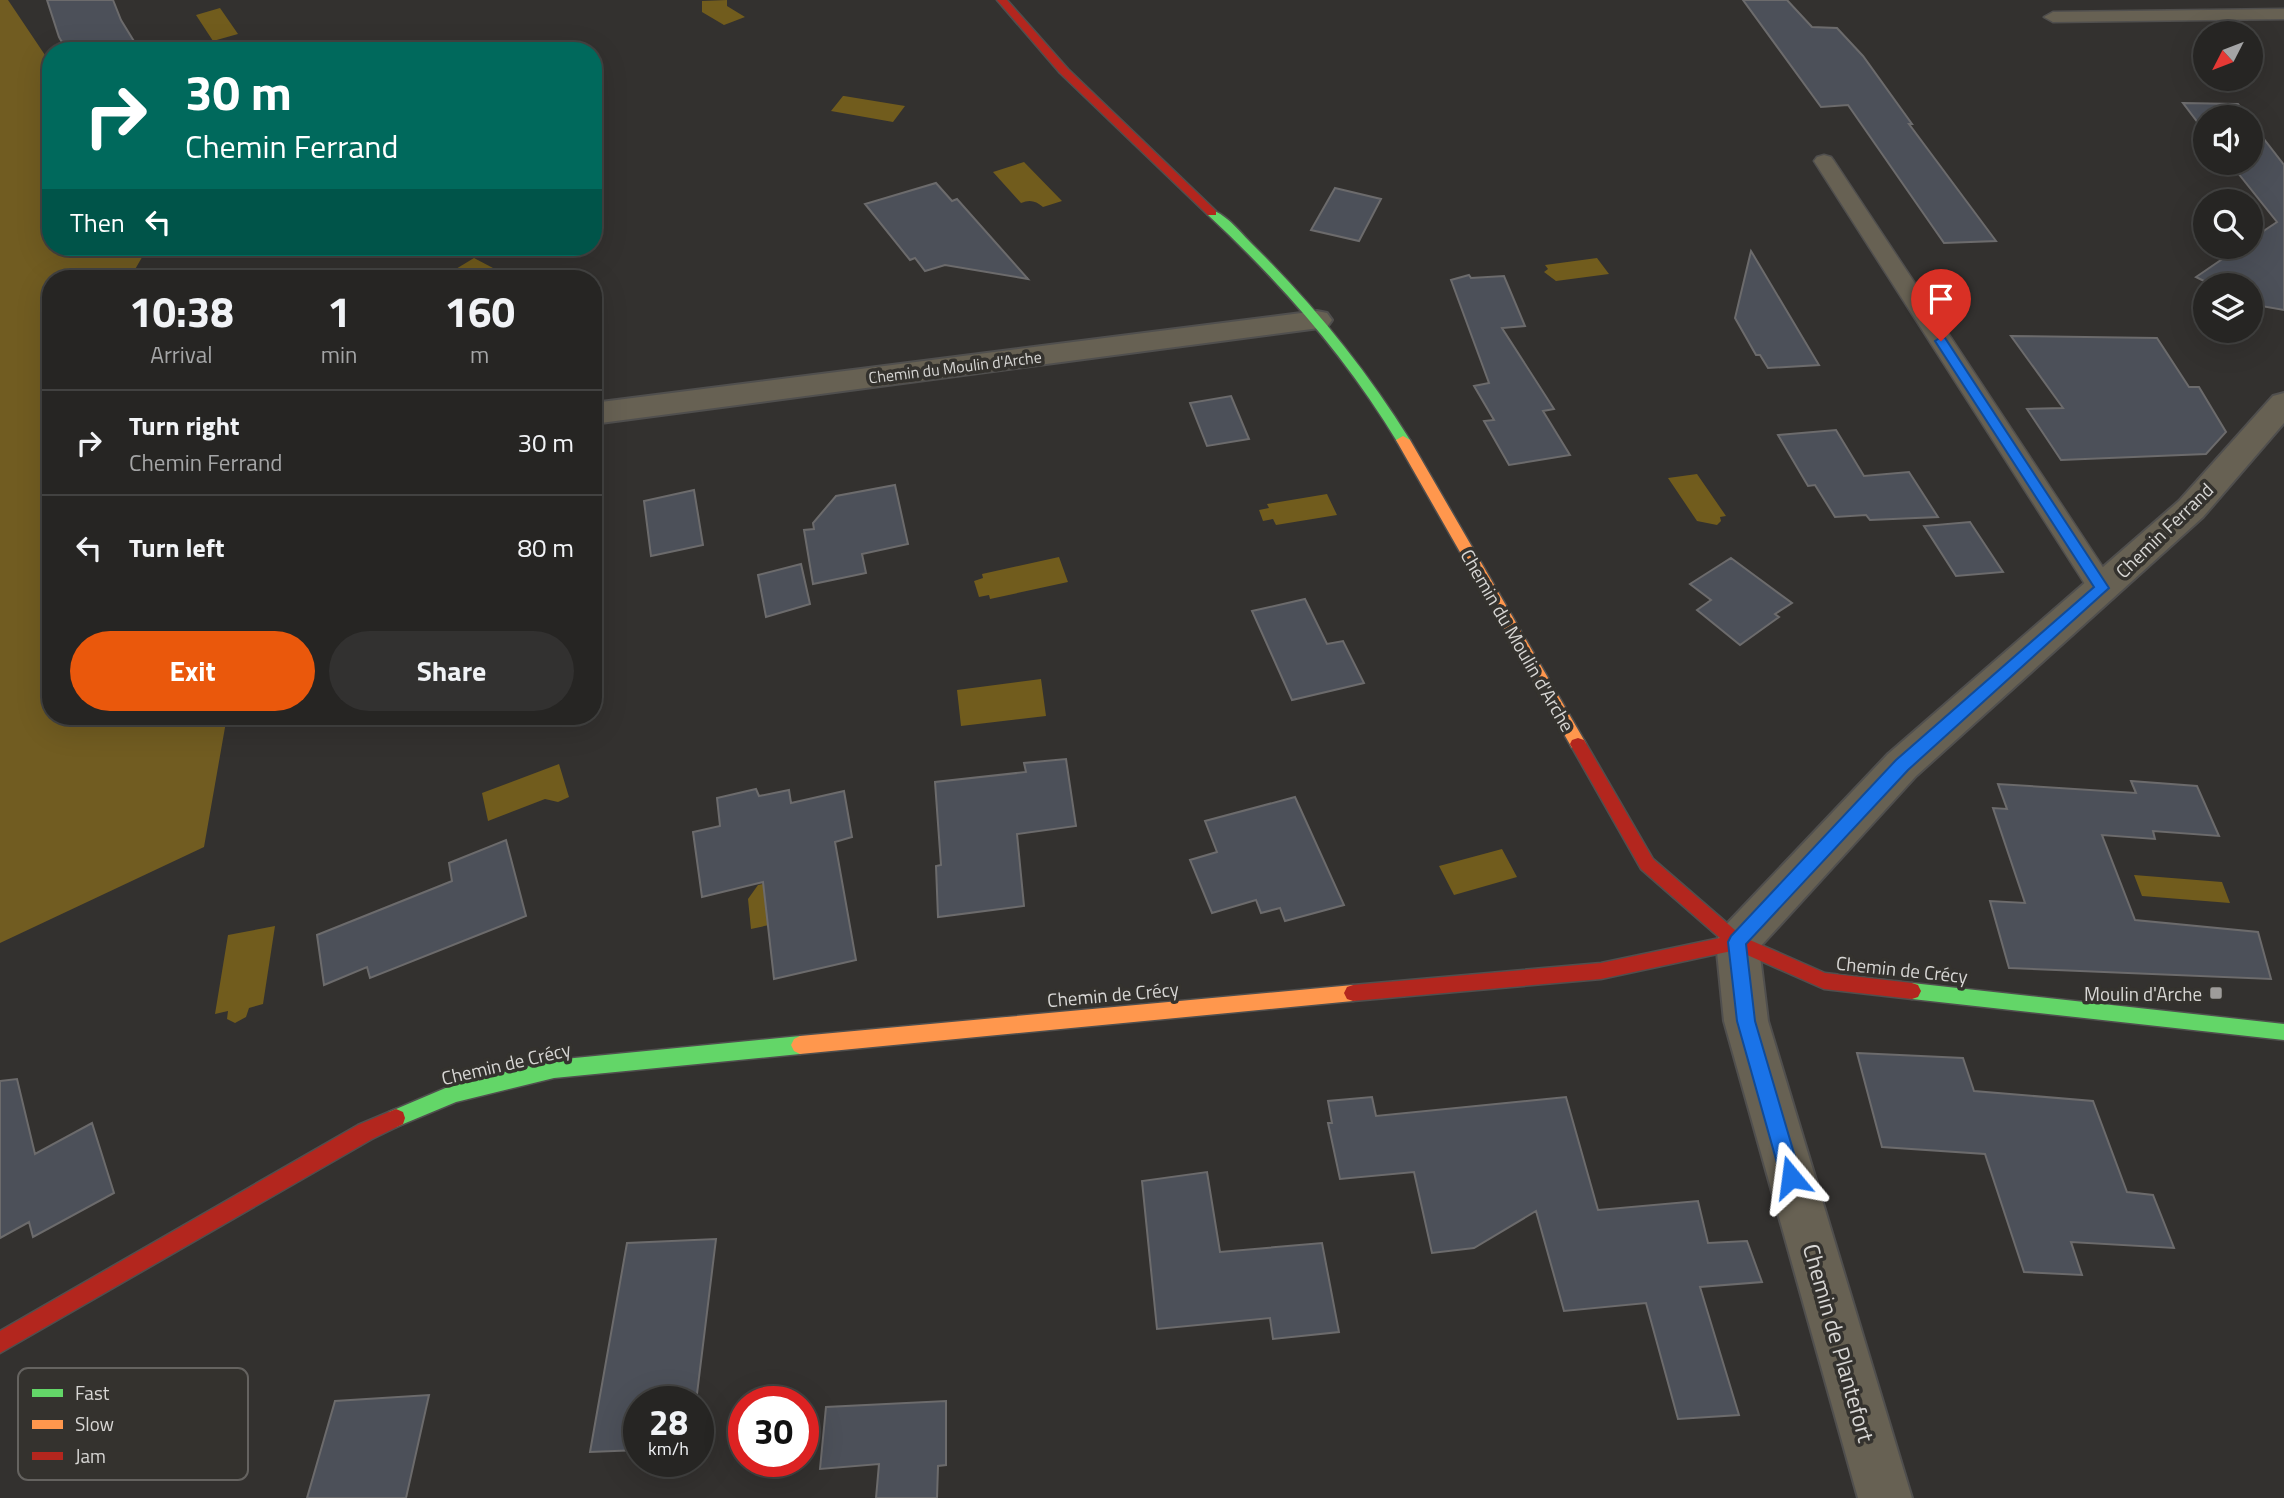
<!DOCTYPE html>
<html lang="en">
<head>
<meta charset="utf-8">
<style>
	body { margin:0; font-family:"Titillium Web",sans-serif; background:#323130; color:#f1f3f6; height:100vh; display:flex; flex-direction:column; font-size:26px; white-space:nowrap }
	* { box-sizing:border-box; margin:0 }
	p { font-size:23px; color:#a4a5a6 }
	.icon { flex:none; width:38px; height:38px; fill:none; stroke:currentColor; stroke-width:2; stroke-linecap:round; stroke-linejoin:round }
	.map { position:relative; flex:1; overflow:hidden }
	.details { position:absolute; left:42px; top:270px; width:560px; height:455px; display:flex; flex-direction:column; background:#262523; border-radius:28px; box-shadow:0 7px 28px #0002,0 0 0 2px #424241 }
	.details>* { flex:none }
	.top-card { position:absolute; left:42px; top:42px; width:560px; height:214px; border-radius:28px; box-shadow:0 7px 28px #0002,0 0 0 2px #424241; background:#00695c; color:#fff; overflow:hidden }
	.needle { width:46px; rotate:228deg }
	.tools { position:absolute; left:2193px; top:21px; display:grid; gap:14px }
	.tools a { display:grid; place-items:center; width:70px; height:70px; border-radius:50%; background:#262523; box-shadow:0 7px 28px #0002,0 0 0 2px #424241; font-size:35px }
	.speed { position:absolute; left:623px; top:1386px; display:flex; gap:14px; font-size:35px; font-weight:700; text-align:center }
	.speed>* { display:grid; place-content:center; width:91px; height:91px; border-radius:50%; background:#262523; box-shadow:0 7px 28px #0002,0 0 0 2px #424241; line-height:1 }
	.speed small { font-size:18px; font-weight:400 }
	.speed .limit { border:10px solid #d22; background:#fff; color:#111 }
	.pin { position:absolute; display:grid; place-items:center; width:60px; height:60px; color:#fff; margin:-72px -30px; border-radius:50% 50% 50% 0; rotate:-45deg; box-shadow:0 0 7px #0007 }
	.pin .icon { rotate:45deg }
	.me { position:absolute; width:77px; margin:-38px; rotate:344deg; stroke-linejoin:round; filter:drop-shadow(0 0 5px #0008) }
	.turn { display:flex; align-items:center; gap:24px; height:147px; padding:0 28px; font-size:32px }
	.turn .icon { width:91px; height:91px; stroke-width:2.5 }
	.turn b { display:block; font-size:49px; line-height:60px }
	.then { display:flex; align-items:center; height:66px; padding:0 28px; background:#0003; gap:14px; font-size:26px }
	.eta { display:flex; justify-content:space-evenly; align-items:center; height:119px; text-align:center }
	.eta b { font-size:42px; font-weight:700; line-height:49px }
	.primary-button { display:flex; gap:14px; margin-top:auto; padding:14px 28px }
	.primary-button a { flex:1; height:80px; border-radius:42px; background:#ea580c; color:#fff; font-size:28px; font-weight:700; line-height:80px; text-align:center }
	.primary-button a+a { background:#323130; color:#f1f3f6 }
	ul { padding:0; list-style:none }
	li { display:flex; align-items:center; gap:21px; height:105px; padding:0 28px; border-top:2px solid #424241 }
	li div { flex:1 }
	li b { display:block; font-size:26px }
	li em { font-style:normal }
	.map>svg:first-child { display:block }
</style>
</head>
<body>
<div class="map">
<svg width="2284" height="1498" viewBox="0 0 2284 1498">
	<rect width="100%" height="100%" fill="#33312f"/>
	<path fill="#715c21" d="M0,0H8L51,64V247H148L130,278H51V607L40,634L51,632V716H227L204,847L0,943Z"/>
	<path fill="#715c1d" d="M727,0V6L745,17L724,25L702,12V1Z
		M220,8L238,34L213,41L196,15Z
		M843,96H844L905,106L893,122L831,111Z
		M1024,162L1062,201L1043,207C1036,201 1030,199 1021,203L993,172Z
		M474,258L493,268L477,278H441Z
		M1597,258L1609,274L1556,281L1544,272L1548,269L1545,265Z
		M1697,474L1726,516L1720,517L1721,521L1717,525L1697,521L1668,478Z
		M1327,494L1337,515L1276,525L1273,519L1263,521L1259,510L1269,508L1267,504Z
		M1059,557L1068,582L990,599L989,595L979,597L974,581L983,578L982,574Z
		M1041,679L1046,716L961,726L957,690Z
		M559,764L569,797L558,802L545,799L488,821L482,793Z
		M1502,849L1517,877L1454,895L1439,866Z
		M831,870L837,910L751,929L748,899L758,885Z
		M2134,875L2222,882L2230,903L2142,896Z
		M275,926L263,1004L249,1008L246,1017L235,1023L227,1019L228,1011L215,1014L228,935Z"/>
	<path fill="#4c5059" stroke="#6c6b6c" stroke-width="2" d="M47,0H113L121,20L140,51H67L59,37Z
		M1743,0H1787L1812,27L1837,28L1863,56L1912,124H1909L1996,241L1944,243L1848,105L1821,107Z
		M2183,103L2238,104L2248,117H2205V132Z
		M2250,121L2284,165V310L2250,304V285H2212L2196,277L2240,247H2250V240L2277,222L2230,163H2250Z
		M936,183L952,201L957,199L1028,279L945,265L925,271L915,258L910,260L865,204Z
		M1335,188L1381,199L1359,241L1311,230Z
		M1751,251L1819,365L1768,368L1760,355H1756L1735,318Z
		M1469,275L1471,278L1504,276L1525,326L1502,328L1554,409L1543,411L1570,455L1509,465L1484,421L1494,420L1474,386L1489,383L1451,280Z
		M2011,336L2157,338L2189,387H2199L2226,432L2206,454L2061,460L2027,409L2063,408Z
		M1231,396L1249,439L1207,446L1190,403Z
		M1836,430L1864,476L1909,472L1938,517L1870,520L1866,515L1835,517L1815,485L1808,486L1778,435Z
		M895,485L908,544L862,554L866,573L813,584L804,530L814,529L813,523L836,496Z
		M694,490L703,545L651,556L644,501Z
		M1970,522L2003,572L1956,576L1924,526Z
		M1731,558L1792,603L1775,614L1779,617L1740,645L1697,610L1711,600L1690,584Z
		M801,564L810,604L766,617L758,575Z
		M1305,599L1327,644L1343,641L1364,683L1292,700L1252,611Z
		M1066,759L1076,826L1017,834L1024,906L938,917L936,866L941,865L935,782L1026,772L1024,763Z
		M2131,781L2197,786L2219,836L2153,831L2155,839L2102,835L2135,920L2258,932L2271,979L2009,968L1990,901L2025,903L1993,808L2007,809L1998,784L2136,793Z
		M756,789L759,796L789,790L791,803L844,791L852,837L835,842L856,960L774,979L763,882L702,897L693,832L720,826L717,798Z
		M1295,797L1344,905L1285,921L1280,908L1261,913L1256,900L1212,913L1190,860L1217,852L1205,821Z
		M506,840L526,916L370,978L367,967L324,985L317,935L452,881L449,863Z
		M1857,1053L1963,1058L1974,1091L2093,1101L2127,1192L2153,1195L2174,1248L2071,1242L2082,1275L2024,1272L1985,1154L1882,1147Z
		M17,1079L35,1154L92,1123L114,1193L33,1237L29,1222L0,1238V1081Z
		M1372,1097L1376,1116L1566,1097L1598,1210L1698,1201L1708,1243L1747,1241L1762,1282L1700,1287L1739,1415L1678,1419L1646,1303L1564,1311L1536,1211L1474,1248L1432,1253L1414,1172L1340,1179L1328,1123H1332L1328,1101Z
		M1207,1172L1220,1252L1322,1243L1339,1332L1273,1339L1270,1318L1157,1329L1142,1181Z
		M716,1239L696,1402H639V1450L590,1452L627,1243Z
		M429,1395L406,1498H307L335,1401Z
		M946,1401V1465L938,1466L937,1498H876L879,1464L820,1469L826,1407Z"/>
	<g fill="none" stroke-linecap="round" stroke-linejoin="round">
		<defs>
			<path id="lane" d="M2284,9V19L2053,22L2044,17L2053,12Z
				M1824,155L1831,157L1834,161L2112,581L2116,588L2112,595L2102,598L2092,595L1814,161L1817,157Z"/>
			<path id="street" d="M1317,311L1327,313L1332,320L1327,327L593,424V403Z
				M2284,393V423L2203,517L1916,776L1759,948L1768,1021L1912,1498H1858L1724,1021L1716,942L1722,929L1888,754L2179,501L2273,396Z"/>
			<path id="fast" d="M1212,210C1227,215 1241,233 1252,244C1313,304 1365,368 1410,440L1408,443H1398C1346,357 1282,284 1208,215V211Z
				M1912,983L2284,1024V1040L1912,999L1906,997L1903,991L1906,985Z
				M800,1036L806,1039L809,1045L806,1051L800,1054L554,1078L456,1102L396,1127L389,1124L387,1118L389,1112L455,1084L554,1060Z"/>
			<path id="slow" d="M1403,436L1410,440L1584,740L1586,744L1584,748H1572L1396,440Z
				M1353,985L1359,987L1362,993L1359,999L1353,1001L800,1054L794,1051L791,1045L794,1039L800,1036Z"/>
			<path id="jam" d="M997,0H1007L1068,69L1216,211V215H1208L1060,73Z
				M1578,738L1584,740L1653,859L1743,937L1825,973L1912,983L1918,985L1921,991L1918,997L1912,999L1824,989L1736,950L1601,979L1353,1001L1347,999L1344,993L1347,987L1353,985L1601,963L1720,938L1641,869L1570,744L1572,740Z
				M396,1109L403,1112L405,1118L403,1124L372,1139L0,1353V1331L358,1125Z"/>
		</defs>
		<use href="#lane" stroke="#504f4e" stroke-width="3"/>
		<use href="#street" stroke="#504f4e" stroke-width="4"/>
		<use href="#fast" stroke="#504f4e" stroke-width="3"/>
		<use href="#slow" stroke="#504f4e" stroke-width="3"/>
		<use href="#jam" stroke="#504f4e" stroke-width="3"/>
		<use href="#lane" fill="#676153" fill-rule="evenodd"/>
		<use href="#street" fill="#676153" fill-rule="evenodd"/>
		<use href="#fast" fill="#63d668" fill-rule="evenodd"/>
		<use href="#slow" fill="#ff974d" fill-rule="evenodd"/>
		<use href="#jam" fill="#b3261e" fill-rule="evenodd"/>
	</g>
	<path fill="#1a73e8" stroke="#114b97" stroke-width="2" d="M1941,337L1945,338L2109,588L1908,770L1746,944L1755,1021L1801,1177L1798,1184L1791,1187L1784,1184L1781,1177L1737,1021L1728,942L1731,936L1896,760L2094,587L1935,341Z"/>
	<rect fill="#9e9c9a" stroke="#34322e" stroke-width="2.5" x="2209" y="986" width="14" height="14" rx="3.5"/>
	<g text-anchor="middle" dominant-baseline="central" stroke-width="7" stroke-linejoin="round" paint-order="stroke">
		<g font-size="16" fill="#d7d6d4" stroke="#34322e">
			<text transform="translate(955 367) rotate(-7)">Chemin du Moulin d'Arche</text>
		</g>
		<g font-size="19" fill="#d7d6d4" stroke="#34322e">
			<text transform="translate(2164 530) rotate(-44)">Chemin Ferrand</text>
			<text transform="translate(1518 640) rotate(60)">Chemin du Moulin d'Arche</text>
			<text transform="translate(1902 969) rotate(6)">Chemin de Crécy</text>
			<text transform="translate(1113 994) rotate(-5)">Chemin de Crécy</text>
			<text transform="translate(506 1063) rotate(-13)">Chemin de Crécy</text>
		</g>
		<g font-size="19" fill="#d7d6d4" stroke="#34322e" text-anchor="end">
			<text x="2202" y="993">Moulin d'Arche</text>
		</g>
		<g font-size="23" fill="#d7d6d4" stroke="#34322e">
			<text transform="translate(1839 1343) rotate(74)">Chemin de Plantefort</text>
		</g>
	</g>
	<rect x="18" y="1368" width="230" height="112" rx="10" fill="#34322e" stroke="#656360" stroke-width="2"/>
	<rect x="32" y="1389" width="31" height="8" fill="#63d668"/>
	<rect x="32" y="1420" width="31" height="9" fill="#ff974d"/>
	<rect x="32" y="1452" width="31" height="8" fill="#b3261e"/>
	<g font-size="19" fill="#d7d6d4">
		<text x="75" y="1400">Fast</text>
		<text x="75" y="1431">Slow</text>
		<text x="75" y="1463">Jam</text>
	</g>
</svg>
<div class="tools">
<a><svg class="needle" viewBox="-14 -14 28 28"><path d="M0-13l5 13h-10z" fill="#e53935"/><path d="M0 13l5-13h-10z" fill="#a4a5a6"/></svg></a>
<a><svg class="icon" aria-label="sound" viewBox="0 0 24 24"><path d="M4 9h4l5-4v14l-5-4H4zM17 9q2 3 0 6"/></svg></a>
<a><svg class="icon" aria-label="search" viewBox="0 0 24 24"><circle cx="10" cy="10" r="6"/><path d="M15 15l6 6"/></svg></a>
<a><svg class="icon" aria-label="layers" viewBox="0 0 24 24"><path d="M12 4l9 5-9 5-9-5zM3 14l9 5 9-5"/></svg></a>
</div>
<div class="speed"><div>28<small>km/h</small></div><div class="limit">30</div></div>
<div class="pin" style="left:1941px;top:341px;background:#d93025"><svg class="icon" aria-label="arrive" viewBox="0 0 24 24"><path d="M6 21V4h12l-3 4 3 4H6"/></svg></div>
<svg class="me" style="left:1791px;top:1177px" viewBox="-20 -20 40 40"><path d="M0-17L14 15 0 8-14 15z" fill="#1a73e8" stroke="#fff" stroke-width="4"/></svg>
<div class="top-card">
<div class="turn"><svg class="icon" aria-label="right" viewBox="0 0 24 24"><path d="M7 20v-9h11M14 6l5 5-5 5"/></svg><div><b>30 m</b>Chemin Ferrand</div></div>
<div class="then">Then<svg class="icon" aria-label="left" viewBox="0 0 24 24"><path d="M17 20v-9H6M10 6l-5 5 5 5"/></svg></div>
</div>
<section class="details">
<div class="eta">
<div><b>10:38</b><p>Arrival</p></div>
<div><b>1</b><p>min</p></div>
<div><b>160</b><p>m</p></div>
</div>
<ul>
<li><svg class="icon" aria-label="right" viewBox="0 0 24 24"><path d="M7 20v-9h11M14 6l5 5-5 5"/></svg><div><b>Turn right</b><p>Chemin Ferrand</p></div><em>30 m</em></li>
<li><svg class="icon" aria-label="left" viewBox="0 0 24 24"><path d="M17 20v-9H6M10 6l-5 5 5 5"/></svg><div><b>Turn left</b></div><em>80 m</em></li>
</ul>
<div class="primary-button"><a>Exit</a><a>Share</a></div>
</section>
</div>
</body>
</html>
